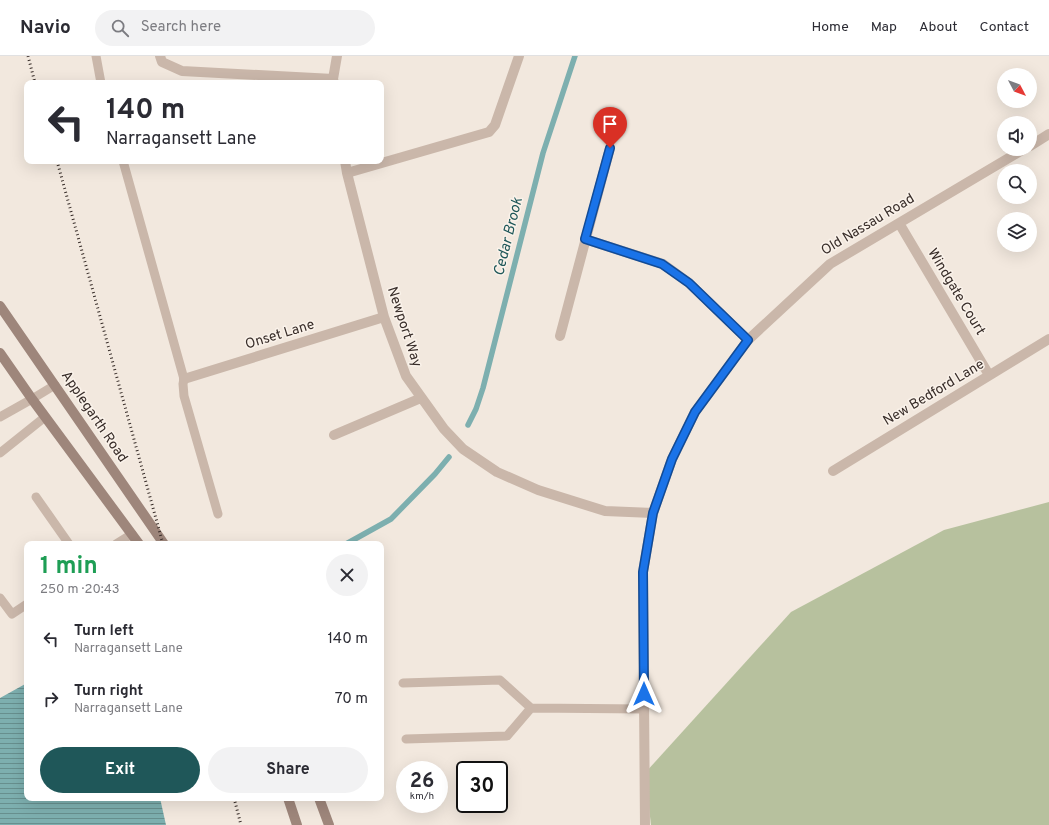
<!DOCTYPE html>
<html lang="en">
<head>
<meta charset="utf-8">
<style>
	body { margin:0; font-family:Overpass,sans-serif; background:#f2f2f3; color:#2b2b33; height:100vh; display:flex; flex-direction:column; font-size:15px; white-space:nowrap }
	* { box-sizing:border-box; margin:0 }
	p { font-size:13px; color:#7c7c81 }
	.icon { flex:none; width:22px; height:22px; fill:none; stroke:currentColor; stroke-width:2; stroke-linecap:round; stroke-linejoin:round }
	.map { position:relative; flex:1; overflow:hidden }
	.drawer { position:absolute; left:24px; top:485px; width:360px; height:260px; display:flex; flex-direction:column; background:#fff; border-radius:8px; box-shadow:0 4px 16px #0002 }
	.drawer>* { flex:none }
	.hud { position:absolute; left:24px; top:24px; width:360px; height:84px; border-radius:8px; box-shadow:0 4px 16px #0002; background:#fff; color:#2b2b33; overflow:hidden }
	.needle { width:26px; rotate:131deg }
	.tools { position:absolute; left:997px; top:12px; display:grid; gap:8px }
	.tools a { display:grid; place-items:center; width:40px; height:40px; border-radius:50%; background:#fff; box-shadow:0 4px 16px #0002; font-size:20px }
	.speed { position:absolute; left:396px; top:705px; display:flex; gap:8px; font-size:20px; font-weight:700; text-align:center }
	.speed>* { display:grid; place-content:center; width:52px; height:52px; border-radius:50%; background:#fff; box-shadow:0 4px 16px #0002; line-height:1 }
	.speed small { font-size:10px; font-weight:400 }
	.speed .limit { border:2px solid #111; border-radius:6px; background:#fff; color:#111 }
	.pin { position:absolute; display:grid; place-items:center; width:34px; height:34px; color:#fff; margin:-41px -17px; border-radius:50% 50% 50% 0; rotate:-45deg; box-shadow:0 0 4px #0007 }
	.pin .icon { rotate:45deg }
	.me { position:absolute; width:44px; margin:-22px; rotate:0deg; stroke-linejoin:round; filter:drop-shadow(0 0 3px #0008) }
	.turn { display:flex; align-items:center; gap:14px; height:84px; padding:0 16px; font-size:18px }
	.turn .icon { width:52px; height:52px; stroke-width:2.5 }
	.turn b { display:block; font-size:28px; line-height:34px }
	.round { display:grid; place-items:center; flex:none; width:42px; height:42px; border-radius:21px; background:#f2f2f3 }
	.headline { display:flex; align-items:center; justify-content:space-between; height:68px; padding:0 16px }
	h1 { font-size:24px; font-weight:700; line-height:30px; color:#1e9e55 }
	.action { display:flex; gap:8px; margin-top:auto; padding:8px 16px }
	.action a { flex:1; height:46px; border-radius:24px; background:#1f5759; color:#fff; font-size:16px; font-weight:700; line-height:46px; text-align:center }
	.action a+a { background:#f2f2f3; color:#2b2b33 }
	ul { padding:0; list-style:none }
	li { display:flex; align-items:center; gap:12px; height:60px; padding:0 16px }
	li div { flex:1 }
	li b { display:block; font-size:15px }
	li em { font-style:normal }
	header { display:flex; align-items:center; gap:24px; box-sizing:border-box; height:56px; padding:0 20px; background:#fff; border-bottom:1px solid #e1e1e2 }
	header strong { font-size:19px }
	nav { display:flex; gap:22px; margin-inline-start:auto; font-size:14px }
	.search { width:280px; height:36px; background:#f2f2f3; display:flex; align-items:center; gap:10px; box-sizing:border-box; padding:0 14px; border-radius:22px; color:#7c7c81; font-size:15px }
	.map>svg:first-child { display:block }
</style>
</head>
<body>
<header>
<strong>Navio</strong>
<div class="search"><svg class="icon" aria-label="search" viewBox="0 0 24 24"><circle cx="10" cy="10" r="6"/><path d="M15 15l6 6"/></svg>Search here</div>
<nav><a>Home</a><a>Map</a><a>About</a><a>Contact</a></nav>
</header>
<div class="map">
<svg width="1049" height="769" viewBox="0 0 1049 769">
	<defs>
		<pattern id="water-rules" width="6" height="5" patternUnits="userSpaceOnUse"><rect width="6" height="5" fill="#7dafaf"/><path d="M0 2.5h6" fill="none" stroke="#678f8e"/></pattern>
	</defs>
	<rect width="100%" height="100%" fill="#f2e8de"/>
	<path fill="#b7c19e" d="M1049,446V769H651L645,717L791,556L944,474Z"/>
	<path fill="url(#water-rules)" d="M27,627V742H160L166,769H0V642Z"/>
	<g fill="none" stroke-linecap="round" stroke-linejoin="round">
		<path stroke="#7dafaf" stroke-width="5.5" d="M468,369L476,353L483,332L543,97L575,0
			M346,488L391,463L435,418L449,401"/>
		<path stroke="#cab7aa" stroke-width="9" d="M96,0L101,27
			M123,105L184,323L183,328L184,340L218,458
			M0,361L32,343L55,329
			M0,397L45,361
			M36,441L69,488
			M116,488L132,478
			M0,542L12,558L27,548
			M403,627L500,624L531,652
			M406,683L507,680L531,652L644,653"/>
		<path stroke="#cab7aa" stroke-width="10" d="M160,0L162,6L182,15L333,23
			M334,27L333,23L337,0
			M1030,90L1049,78
			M345,105L347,117L384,261L406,320L444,373L463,393L497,416L538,434L605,455L653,457
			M347,117L489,76L495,69L519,0
			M899,167L989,319
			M585,183L663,208L689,227L748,284
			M560,280L610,92
			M184,323L384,261
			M334,379L421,342
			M833,415L1049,283
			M645,769L643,516L653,457L672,403L695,356L748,284L830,208L1024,93"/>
		<path stroke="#9e867b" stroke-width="10" d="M0,250L164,488
			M0,297L32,343L139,488
			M288,742L297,769
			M319,742L329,769"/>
		<path stroke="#382d29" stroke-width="3" stroke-dasharray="1 3" stroke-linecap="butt" d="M28,0L35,27
			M57,105L163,488
			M234,742L241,769"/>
	</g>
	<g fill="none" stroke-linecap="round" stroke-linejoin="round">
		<defs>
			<path id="route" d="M610,92L585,183L662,208L689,227L748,284L695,356L672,403L653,457L643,516L644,638"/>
		</defs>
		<use href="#route" stroke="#114b97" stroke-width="10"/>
		<use href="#route" stroke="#1a73e8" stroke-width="7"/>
	</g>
	<g text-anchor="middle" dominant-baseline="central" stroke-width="3" stroke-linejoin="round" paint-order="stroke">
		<g font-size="14" fill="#382d29" stroke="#faf2ea">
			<text transform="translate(868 169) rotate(-31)">Old Nassau Road</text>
			<text transform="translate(956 236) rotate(59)">Windgate Court</text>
			<text transform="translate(404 271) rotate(72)">Newport Way</text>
			<text transform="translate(280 279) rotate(-17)">Onset Lane</text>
			<text transform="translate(934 337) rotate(-31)">New Bedford Lane</text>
			<text transform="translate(94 361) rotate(56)">Applegarth Road</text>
		</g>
		<g font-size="15" font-style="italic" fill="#1f5759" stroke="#faf2ea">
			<text transform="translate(509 181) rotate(-76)">Cedar Brook</text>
		</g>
	</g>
</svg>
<div class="tools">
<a><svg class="needle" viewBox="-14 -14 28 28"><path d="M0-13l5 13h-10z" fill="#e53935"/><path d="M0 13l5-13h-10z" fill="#7c7c81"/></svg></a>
<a><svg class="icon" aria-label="sound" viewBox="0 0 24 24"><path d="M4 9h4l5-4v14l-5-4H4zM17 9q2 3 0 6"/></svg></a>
<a><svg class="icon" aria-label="search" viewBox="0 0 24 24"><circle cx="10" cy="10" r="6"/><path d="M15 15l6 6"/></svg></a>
<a><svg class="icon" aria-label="layers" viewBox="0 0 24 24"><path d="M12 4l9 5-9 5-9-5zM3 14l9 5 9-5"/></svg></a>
</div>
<div class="speed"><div>26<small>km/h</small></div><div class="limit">30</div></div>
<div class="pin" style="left:610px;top:92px;background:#d93025"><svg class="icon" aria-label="arrive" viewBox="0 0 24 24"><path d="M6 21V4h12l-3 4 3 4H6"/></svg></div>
<svg class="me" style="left:644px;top:638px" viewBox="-20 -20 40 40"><path d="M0-17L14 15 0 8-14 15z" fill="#1a73e8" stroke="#fff" stroke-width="4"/></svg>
<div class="hud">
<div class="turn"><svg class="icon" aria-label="left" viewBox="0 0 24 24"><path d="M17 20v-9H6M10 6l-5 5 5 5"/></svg><div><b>140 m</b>Narragansett Lane</div></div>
</div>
<section class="drawer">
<div class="headline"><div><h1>1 min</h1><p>250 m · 20:43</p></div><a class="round"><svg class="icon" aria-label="close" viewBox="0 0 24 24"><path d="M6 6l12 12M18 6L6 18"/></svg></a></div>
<ul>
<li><svg class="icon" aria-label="left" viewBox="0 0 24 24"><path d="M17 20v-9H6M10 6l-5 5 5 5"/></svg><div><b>Turn left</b><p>Narragansett Lane</p></div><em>140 m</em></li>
<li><svg class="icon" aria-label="right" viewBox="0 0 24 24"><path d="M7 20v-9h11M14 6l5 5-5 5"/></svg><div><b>Turn right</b><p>Narragansett Lane</p></div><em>70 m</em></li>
</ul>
<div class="action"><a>Exit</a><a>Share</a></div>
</section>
</div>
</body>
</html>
